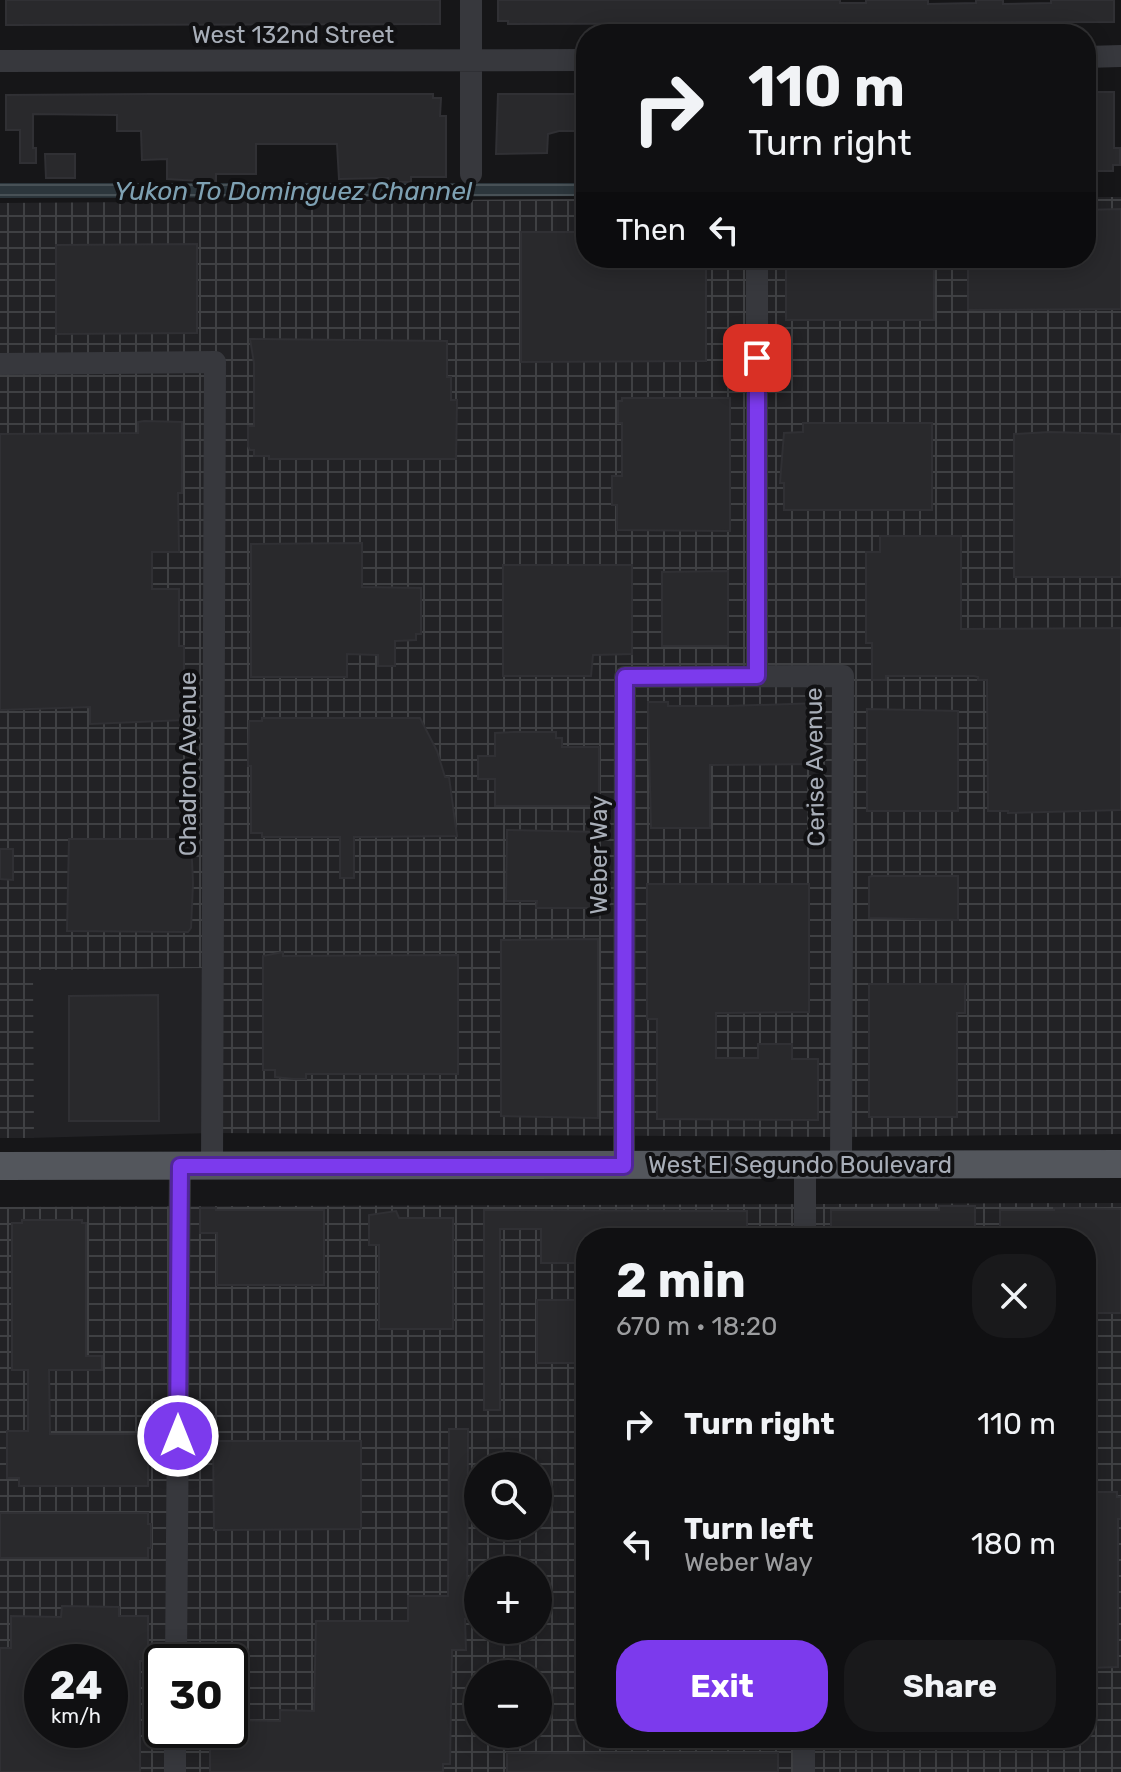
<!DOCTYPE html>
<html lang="en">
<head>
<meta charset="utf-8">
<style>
	body { margin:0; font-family:Rubik,sans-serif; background:#19191b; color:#f1f3f6; height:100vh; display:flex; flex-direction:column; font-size:30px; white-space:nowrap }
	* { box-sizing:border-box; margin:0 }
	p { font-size:26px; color:#9c9d9f }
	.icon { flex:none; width:44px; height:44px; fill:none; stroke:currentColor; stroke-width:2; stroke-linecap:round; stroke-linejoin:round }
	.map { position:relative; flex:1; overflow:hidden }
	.sheet { position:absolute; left:576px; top:1228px; width:520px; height:520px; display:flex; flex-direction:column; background:#101012; border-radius:32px; box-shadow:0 4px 20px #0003,0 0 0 2px #303032 }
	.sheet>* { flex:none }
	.banner { position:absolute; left:576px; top:24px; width:520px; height:244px; border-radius:32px; box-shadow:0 4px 20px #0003,0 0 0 2px #303032; background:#101012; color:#f1f3f6; overflow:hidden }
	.tools { position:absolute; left:464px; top:1452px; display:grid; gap:16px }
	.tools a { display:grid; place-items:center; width:88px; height:88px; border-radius:50%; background:#101012; box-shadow:0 4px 20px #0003,0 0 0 2px #303032; font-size:40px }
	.speed { position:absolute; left:24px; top:1644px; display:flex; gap:16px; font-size:40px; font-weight:700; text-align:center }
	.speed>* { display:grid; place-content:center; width:104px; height:104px; border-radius:50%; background:#101012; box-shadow:0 4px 20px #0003,0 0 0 2px #303032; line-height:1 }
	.speed small { font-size:20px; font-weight:400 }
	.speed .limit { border:4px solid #111; border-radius:12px; background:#fff; color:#111 }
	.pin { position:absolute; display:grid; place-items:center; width:68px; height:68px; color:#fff; margin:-34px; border-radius:16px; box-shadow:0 4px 12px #0006 }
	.me { position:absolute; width:88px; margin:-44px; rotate:0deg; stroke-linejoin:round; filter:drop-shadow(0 0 6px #0008) }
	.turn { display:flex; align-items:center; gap:28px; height:168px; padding:0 40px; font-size:36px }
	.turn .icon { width:104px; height:104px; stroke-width:2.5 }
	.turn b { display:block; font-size:56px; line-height:68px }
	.then { display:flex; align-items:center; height:76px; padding:0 40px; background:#0003; gap:16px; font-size:30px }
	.round { display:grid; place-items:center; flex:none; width:84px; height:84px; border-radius:32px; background:#19191b }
	.head { display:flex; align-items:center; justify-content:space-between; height:136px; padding:0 40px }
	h1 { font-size:48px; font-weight:700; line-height:60px }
	.primary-button { display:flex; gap:16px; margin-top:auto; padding:16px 40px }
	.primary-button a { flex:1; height:92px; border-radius:32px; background:#7c3aed; color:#fff; font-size:32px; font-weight:700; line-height:92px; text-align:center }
	.primary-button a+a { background:#19191b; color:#f1f3f6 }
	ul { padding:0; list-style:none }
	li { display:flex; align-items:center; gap:24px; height:120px; padding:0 40px }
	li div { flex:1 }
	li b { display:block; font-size:30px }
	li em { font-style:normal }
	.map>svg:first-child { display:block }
</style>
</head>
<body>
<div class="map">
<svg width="1121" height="1772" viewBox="0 0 1121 1772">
	<defs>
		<pattern id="industrial-grid" width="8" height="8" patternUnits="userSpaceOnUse" patternTransform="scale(2)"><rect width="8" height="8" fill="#222225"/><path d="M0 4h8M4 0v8" fill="none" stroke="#3f4043"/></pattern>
		<pattern id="water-rules" width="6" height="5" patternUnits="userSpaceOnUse" patternTransform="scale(2)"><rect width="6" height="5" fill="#2c363c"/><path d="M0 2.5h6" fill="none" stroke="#485156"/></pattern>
	</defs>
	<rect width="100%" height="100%" fill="#161618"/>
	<path fill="#222225" d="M213,968V1133L30,1138L32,970Z"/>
	<path fill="url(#industrial-grid)" fill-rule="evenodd" d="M1086,197H1121V1134L841,1137L213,1133L212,968L33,970L34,1138H0V203L586,199V258H1086Z
		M1121,1203V1772H0V1207ZM586,1238H1086V1738H586ZM478,1466H538V1526H478ZM478,1570H538V1630H478ZM42,1662H110V1730H42ZM162,1662H230V1730H162ZM478,1674H538V1734H478Z"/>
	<path fill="url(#water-rules)" d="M0,183H586V196L0,198Z"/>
	<path fill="#29292c" stroke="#303034" stroke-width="2" fill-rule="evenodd" d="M6,0H440V24L6,25Z
		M498,0H840V3H866V0H928V4L976,3V0H1003V4L1051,3V0H1114V22L508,24V21H498Z
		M1088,92H1114V148H1120V165H1113V171H1088Z
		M152,94H433V98H441L440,116H446V177H411V182H388V178L339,179L337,144H256V174H216V182L167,179V159L142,160L141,131H117V115L33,114V148H36V163H20V130H6V95Z
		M498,94H586V131H559L548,134L547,153L496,154Z
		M45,154H75V178H46Z
		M1121,209V309L968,310V258H1086V210Z
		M521,232H586V258H706V361L521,362Z
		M197,244V333L56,334V245Z
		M786,258H934V320H786Z
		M250,339L447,341V377H451V400H457L456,459H269V456H254V450H250L248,446V426H254V363Z
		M622,398H730V531L617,530V505H612V476H622V423H618V401H622Z
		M144,421L182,422V493H178L179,552H152V589H179V646H184V720L90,724V707L0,710V434L138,433V422Z
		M803,423H932V510H784V483H780L784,433L803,432Z
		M1050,432L1121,434V577H1014V434Z
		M880,536H961V629L1121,628V810L1008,813V811H988L987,680H978V677L974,676H886V680H872V643H866V552H880Z
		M362,543V587L421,588V634H416V640L395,641V666H378V655L347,654V677H251V544Z
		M503,565H632V654L593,655L591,676H503Z
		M728,571V646H662V572Z
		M648,702H668V706H728L820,703V764L710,765V828H651Z
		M867,709L958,711V811H867Z
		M262,718H420L437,751L445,777H449L457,836L354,837V878H340V837H262V833H251V766H248L249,721H262Z
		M514,732H556V738H562V747H599V806H495V779H478V756H495V733Z
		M507,830L598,832L597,902H593V908H536L537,901H506Z
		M69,839H191L193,883L191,928L188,932L67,931Z
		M0,849H13V880L0,879Z
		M872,876H958V920L869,918V877Z
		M647,884H809V1012L716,1013V1058H758V1044H792V1059H818V1120L657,1119V1019H647Z
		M598,939V1118L501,1116V940Z
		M283,952V956L458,955V1074H306V1079H294L275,1077V1070H263V956Z
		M869,984H965V1013H957V1117H869Z
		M158,995L159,1121H69V996Z
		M939,1206H975V1238H831V1210H939Z
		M200,1208H216V1210H324V1285H217V1233H200Z
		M1054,1208L1121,1209V1313H1086V1238H1000V1210H1054Z
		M484,1210L747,1211V1238H586V1263H541V1229H500V1410H484Z
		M396,1211L399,1218H453V1329H379V1245H369V1215Z
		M22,1220H82V1223H86V1356H102V1370H49L50,1434H148V1486H19V1478H7V1431H28V1370H12V1223H22Z
		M537,1300H586V1363H537Z
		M449,1429H468L467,1619H465L466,1650H452L450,1764H443V1772H210V1730H230V1720L280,1721V1710L314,1711L316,1621H408V1596H448Z
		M213,1441H361V1529L214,1530Z
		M1086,1492H1117V1497H1121V1519H1118V1667L1086,1668Z
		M0,1513H148V1524H151V1548H148V1558H0Z
		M62,1606L119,1607V1616H148V1661H140V1772H0V1648H11V1616L61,1617ZM42,1661H110V1730H42Z
		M507,1753H778V1772H507Z"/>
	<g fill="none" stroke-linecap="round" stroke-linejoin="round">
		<path stroke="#37383d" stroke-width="22" d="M1086,57L1121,56
			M0,61L586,60
			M471,174V0
			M757,258V676
			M0,364L215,362L212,1166
			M624,1166L625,677L843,676L841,1166
			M805,1166V1238
			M176,1662L180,1166
			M804,1738V1772
			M175,1772V1730"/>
		<path stroke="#53565c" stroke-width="28" d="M0,1166L1121,1164"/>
	</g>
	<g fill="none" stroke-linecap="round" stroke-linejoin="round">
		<defs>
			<path id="route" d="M178,1436L180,1166H624L625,677L757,676V358"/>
		</defs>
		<use href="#route" stroke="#51269a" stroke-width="20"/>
		<use href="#route" stroke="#7c3aed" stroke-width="14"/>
	</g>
	<g text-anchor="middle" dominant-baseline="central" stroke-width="8" stroke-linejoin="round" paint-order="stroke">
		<g font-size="24" fill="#a8aeb8" stroke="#111113">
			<text x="293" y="35">West 132nd Street</text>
			<text transform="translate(188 764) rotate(-90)">Chadron Avenue</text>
			<text transform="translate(815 767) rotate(-91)">Cerise Avenue</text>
			<text transform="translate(599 855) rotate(-90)">Weber Way</text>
			<text x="800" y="1165">West El Segundo Boulevard</text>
		</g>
		<g font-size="26" font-style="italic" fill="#7ea1b3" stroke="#111113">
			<text x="293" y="191">Yukon To Dominguez Channel</text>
		</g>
	</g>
</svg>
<div class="tools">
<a><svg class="icon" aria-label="search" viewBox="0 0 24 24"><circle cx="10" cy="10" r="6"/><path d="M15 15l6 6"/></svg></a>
<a>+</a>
<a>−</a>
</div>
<div class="speed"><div>24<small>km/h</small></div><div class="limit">30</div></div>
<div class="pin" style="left:757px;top:358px;background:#d93025"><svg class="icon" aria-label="arrive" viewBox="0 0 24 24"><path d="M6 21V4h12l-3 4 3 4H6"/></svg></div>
<svg class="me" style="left:178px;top:1436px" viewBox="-20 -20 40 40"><circle r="17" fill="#7c3aed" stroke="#fff" stroke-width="3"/><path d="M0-11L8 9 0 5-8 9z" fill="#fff"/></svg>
<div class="banner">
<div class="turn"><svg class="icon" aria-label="right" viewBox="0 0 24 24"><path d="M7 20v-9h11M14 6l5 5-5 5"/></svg><div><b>110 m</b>Turn right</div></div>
<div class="then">Then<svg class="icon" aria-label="left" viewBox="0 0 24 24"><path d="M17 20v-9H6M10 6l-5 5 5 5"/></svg></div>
</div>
<section class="sheet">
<div class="head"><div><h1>2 min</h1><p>670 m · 18:20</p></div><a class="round"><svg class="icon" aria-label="close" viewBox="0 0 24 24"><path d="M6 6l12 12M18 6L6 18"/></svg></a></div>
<ul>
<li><svg class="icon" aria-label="right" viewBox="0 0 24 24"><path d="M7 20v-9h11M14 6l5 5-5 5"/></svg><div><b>Turn right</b></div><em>110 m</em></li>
<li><svg class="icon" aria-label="left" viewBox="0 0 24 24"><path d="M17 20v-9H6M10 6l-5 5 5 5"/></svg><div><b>Turn left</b><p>Weber Way</p></div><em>180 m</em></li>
</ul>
<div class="primary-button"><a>Exit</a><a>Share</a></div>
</section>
</div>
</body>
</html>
